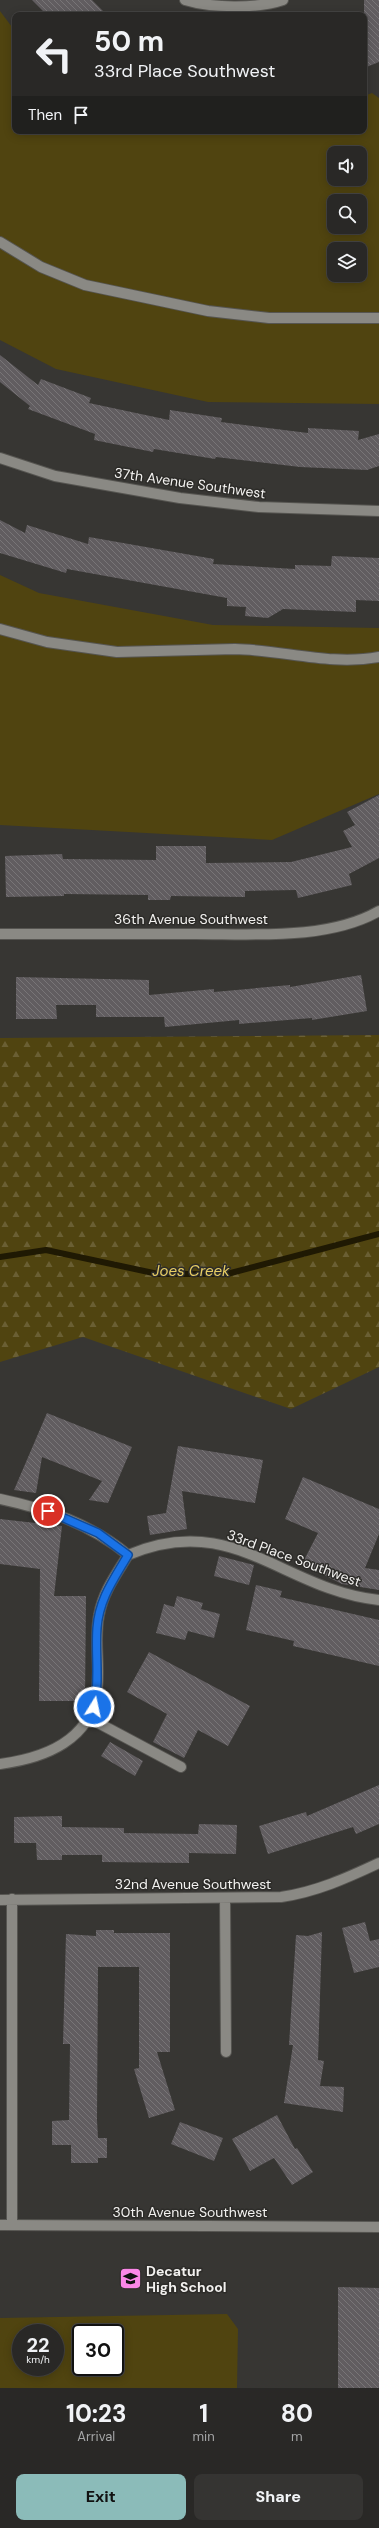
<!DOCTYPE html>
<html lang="en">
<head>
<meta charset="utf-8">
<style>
	body { margin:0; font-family:"DM Sans",sans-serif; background:#353432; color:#f1f3f6; height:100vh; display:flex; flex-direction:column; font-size:15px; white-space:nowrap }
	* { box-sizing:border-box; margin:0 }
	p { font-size:13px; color:#a5a6a7 }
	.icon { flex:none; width:22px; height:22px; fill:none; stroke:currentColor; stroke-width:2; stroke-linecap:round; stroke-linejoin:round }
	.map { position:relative; height:2388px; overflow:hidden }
	.sheet { display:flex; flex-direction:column; background:#292826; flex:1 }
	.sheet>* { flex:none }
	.banner { position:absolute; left:12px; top:12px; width:355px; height:122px; border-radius:8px; box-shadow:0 2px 10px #0003,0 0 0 1px #454443; background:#292826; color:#f1f3f6; overflow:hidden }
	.controls { position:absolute; left:327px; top:146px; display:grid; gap:8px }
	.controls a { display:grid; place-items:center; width:40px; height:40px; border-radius:8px; background:#292826; box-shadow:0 2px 10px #0003,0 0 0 1px #454443; font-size:20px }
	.speed { position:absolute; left:12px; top:2324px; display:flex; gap:8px; font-size:20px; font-weight:700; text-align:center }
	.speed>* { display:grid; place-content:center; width:52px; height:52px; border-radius:50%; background:#292826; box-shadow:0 2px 10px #0003,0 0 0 1px #454443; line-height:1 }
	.speed small { font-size:10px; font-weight:400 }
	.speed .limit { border:2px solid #111; border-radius:6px; background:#fff; color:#111 }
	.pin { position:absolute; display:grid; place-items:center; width:34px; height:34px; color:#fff; margin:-17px; border:2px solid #fff; border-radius:50%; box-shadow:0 1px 4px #0007 }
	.me { position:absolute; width:44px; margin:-22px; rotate:10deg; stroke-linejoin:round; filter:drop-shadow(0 0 3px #0008) }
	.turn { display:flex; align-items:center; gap:14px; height:84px; padding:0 16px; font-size:18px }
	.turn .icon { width:52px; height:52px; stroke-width:2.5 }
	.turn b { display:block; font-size:28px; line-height:34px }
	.then { display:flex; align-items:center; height:38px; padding:0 16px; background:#0003; gap:8px; font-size:15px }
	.eta { display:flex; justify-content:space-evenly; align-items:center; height:68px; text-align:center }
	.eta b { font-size:24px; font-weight:800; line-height:28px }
	.cta { display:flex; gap:8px; margin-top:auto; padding:8px 16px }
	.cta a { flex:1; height:46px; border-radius:8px; background:#8bbbb9; color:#111; font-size:16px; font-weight:800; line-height:46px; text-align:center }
	.cta a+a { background:#353432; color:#f1f3f6 }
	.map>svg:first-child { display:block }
</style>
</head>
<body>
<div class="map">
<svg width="379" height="2388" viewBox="0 0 379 2388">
	<defs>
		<pattern id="forest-firs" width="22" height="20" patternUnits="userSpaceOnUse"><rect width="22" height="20" fill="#504410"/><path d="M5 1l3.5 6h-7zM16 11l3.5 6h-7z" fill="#6a5f33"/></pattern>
		<pattern id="building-back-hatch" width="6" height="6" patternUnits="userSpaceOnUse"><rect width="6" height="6" fill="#615d60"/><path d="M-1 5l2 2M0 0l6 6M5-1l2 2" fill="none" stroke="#787577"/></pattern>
	</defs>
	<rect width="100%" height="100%" fill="#373633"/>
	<path fill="#504410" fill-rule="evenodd" d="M0,11L15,31V131H364V96L372,93L379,98V404L208,402L56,369L0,340ZM334,153H360V179H334ZM334,201H360V227H334ZM334,249H360V275H334Z
		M0,575L39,593L213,625L379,628V794L272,840L0,825Z
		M227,2314L238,2329L237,2388H0V2318ZM21,2333H55V2367H21ZM81,2333H115V2367H81Z"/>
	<path fill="url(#forest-firs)" d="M379,1035V1367L291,1409L83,1337L0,1362V1038Z"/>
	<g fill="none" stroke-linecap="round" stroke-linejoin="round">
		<path stroke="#1f1903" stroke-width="6" d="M0,1257L46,1250L158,1274H227L379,1234"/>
	</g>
	<path fill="url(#building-back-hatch)" d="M32,0H92L107,15H47Z
		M364,0H379V62L364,68Z
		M0,355L38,385L41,379L91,398L89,403L169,420L170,410L222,418L221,422L308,433V428L359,431L358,440L379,434V466L367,470L300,467L216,457L215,459L154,449L153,452L94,440L95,434L28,409L30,406L0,382Z
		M0,520L25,533L27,525L88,544L89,537L214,559L213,564L295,569V565L331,566L332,556L379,558V601L356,600V612L283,609L268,618L245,616L246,607L227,606V598L67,569L66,573L0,553Z
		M379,795V858L349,874L352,885L298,898L296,890L245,891V897L171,896L170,900H148V895L64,894V896L6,897L5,856L62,854L63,859L156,860V846H206V863L291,862L352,847L343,831L355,825L347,812Z
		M361,975L367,1011L312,1020V1018L239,1024V1020L165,1027L164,1017H96V1005H56L57,1019H16V977L149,980V995L214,989V992L290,985V987Z
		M47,1413L132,1447L108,1503L89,1500L102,1481L42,1457L36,1493L14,1490Z
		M178,1446L263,1460L255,1503L182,1491L187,1529L150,1535L147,1516L166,1513Z
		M303,1477L379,1509V1534L365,1568L379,1570V1590L342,1584L302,1564L318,1533L285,1519Z
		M0,1519L62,1526L54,1596H86L85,1701H39L40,1569L0,1564Z
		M219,1556L254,1565L249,1585L214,1576Z
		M256,1585L282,1591L280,1597L379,1620V1666L293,1646L294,1641L246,1630Z
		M177,1596L203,1603L201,1609L220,1614L214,1638L188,1631L185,1640L156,1633L164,1604L174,1607Z
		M149,1652L250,1706L228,1746L198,1730L184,1758L153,1742L167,1714L127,1692Z
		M110,1742L143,1761L135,1776L101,1756Z
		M379,1785V1824L356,1834L353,1827L268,1854L259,1826L306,1812L307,1816Z
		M62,1816V1827L124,1828V1833L198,1834L199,1824L237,1825L236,1854L189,1853V1863L102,1862V1855H62V1860H37L36,1843H14V1817Z
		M365,1922L370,1941L379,1939V1967L354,1973L342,1928Z
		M96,1930H114V1933H170V2052H157L175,2110L149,2118L134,2069L139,2068V1967H98L97,2120L98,2138H107V2158H98V2163H71V2145H52V2121L69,2120L70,2044H63L66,1934L96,1936Z
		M322,1932L318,2060L324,2061L320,2086L344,2087L343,2112L284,2103L293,2045H289L296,1935L308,1936Z
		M277,2115L295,2149L297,2148L313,2172L292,2185L274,2158L250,2171L232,2139Z
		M180,2122L223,2138L214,2161L171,2144Z
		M338,2287L379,2288V2388H338Z"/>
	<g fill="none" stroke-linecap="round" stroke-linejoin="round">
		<defs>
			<path id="minor" d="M185,0C211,8 257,9 283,0
				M0,242L41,267L85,285L208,311L269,318H379
				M0,458L55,476L180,498L259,507L379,511
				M0,629L47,642L117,652L235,649C284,650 330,666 379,657
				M0,934C62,934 123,934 185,934C245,933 325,942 379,911
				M0,1499C47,1509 91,1524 128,1555
				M128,1555C233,1510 283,1590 379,1600
				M89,1718L181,1767
				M0,1764C45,1758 92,1740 97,1689C100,1664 94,1639 99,1615C103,1592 116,1575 128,1555
				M225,1898L226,2052
				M0,1900L281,1897C316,1892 347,1878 379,1863
				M0,2225L379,2227
				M12,2225V1899"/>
		</defs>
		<use href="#minor" stroke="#565551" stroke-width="12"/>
		<use href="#minor" stroke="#8a8984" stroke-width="10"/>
	</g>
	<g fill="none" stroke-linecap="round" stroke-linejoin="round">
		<defs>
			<path id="route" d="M48,1511L98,1533L128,1555C114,1579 99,1599 97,1628C95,1654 100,1681 94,1707"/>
		</defs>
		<use href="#route" stroke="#114b97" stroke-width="10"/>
		<use href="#route" stroke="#1a73e8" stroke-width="7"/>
	</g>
	<defs>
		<symbol id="school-square" viewBox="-11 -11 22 22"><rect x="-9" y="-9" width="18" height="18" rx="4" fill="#fa87e7" stroke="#2d2c29"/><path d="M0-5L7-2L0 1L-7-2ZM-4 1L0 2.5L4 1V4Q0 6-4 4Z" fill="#111"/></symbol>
	</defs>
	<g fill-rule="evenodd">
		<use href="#school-square" x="118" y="2266" width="25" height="25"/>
	</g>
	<g text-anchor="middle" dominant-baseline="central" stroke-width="3" stroke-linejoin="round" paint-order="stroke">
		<g font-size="14" fill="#f2f1ef" stroke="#2d2c29">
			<text transform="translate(190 483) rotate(8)">37th Avenue Southwest</text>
			<text x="191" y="919">36th Avenue Southwest</text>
			<text transform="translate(294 1558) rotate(20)">33rd Place Southwest</text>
			<text x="193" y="1884">32nd Avenue Southwest</text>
			<text x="190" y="2212">30th Avenue Southwest</text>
		</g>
		<g font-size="14" font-weight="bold" fill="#f2f1ef" stroke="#2d2c29" text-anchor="start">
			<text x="146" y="2271">Decatur<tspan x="146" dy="16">High School</tspan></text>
		</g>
		<g font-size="15" font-style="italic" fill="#e8ce64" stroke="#2d2c29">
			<text x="191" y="1271">Joes Creek</text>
		</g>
	</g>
</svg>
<div class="controls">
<a><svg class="icon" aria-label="sound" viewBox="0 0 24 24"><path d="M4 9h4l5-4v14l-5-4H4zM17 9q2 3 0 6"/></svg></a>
<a><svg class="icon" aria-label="search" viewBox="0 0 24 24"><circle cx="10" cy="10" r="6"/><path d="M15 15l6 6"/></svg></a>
<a><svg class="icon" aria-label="layers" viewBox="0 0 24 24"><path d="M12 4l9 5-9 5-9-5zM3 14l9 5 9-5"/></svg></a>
</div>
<div class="speed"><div>22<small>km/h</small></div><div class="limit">30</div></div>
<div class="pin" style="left:48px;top:1511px;background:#d93025"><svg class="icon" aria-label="arrive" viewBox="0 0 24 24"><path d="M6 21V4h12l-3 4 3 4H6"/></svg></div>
<svg class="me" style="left:94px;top:1707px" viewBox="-20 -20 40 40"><circle r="17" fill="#1a73e8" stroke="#fff" stroke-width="3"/><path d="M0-11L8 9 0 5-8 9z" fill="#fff"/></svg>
<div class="banner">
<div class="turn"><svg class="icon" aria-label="left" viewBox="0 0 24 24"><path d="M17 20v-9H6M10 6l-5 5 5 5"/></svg><div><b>50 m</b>33rd Place Southwest</div></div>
<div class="then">Then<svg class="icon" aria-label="arrive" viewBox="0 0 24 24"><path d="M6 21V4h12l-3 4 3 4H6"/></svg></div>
</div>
</div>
<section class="sheet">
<div class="eta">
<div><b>10:23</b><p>Arrival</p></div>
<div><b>1</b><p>min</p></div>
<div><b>80</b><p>m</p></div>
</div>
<div class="cta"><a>Exit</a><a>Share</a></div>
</section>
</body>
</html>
